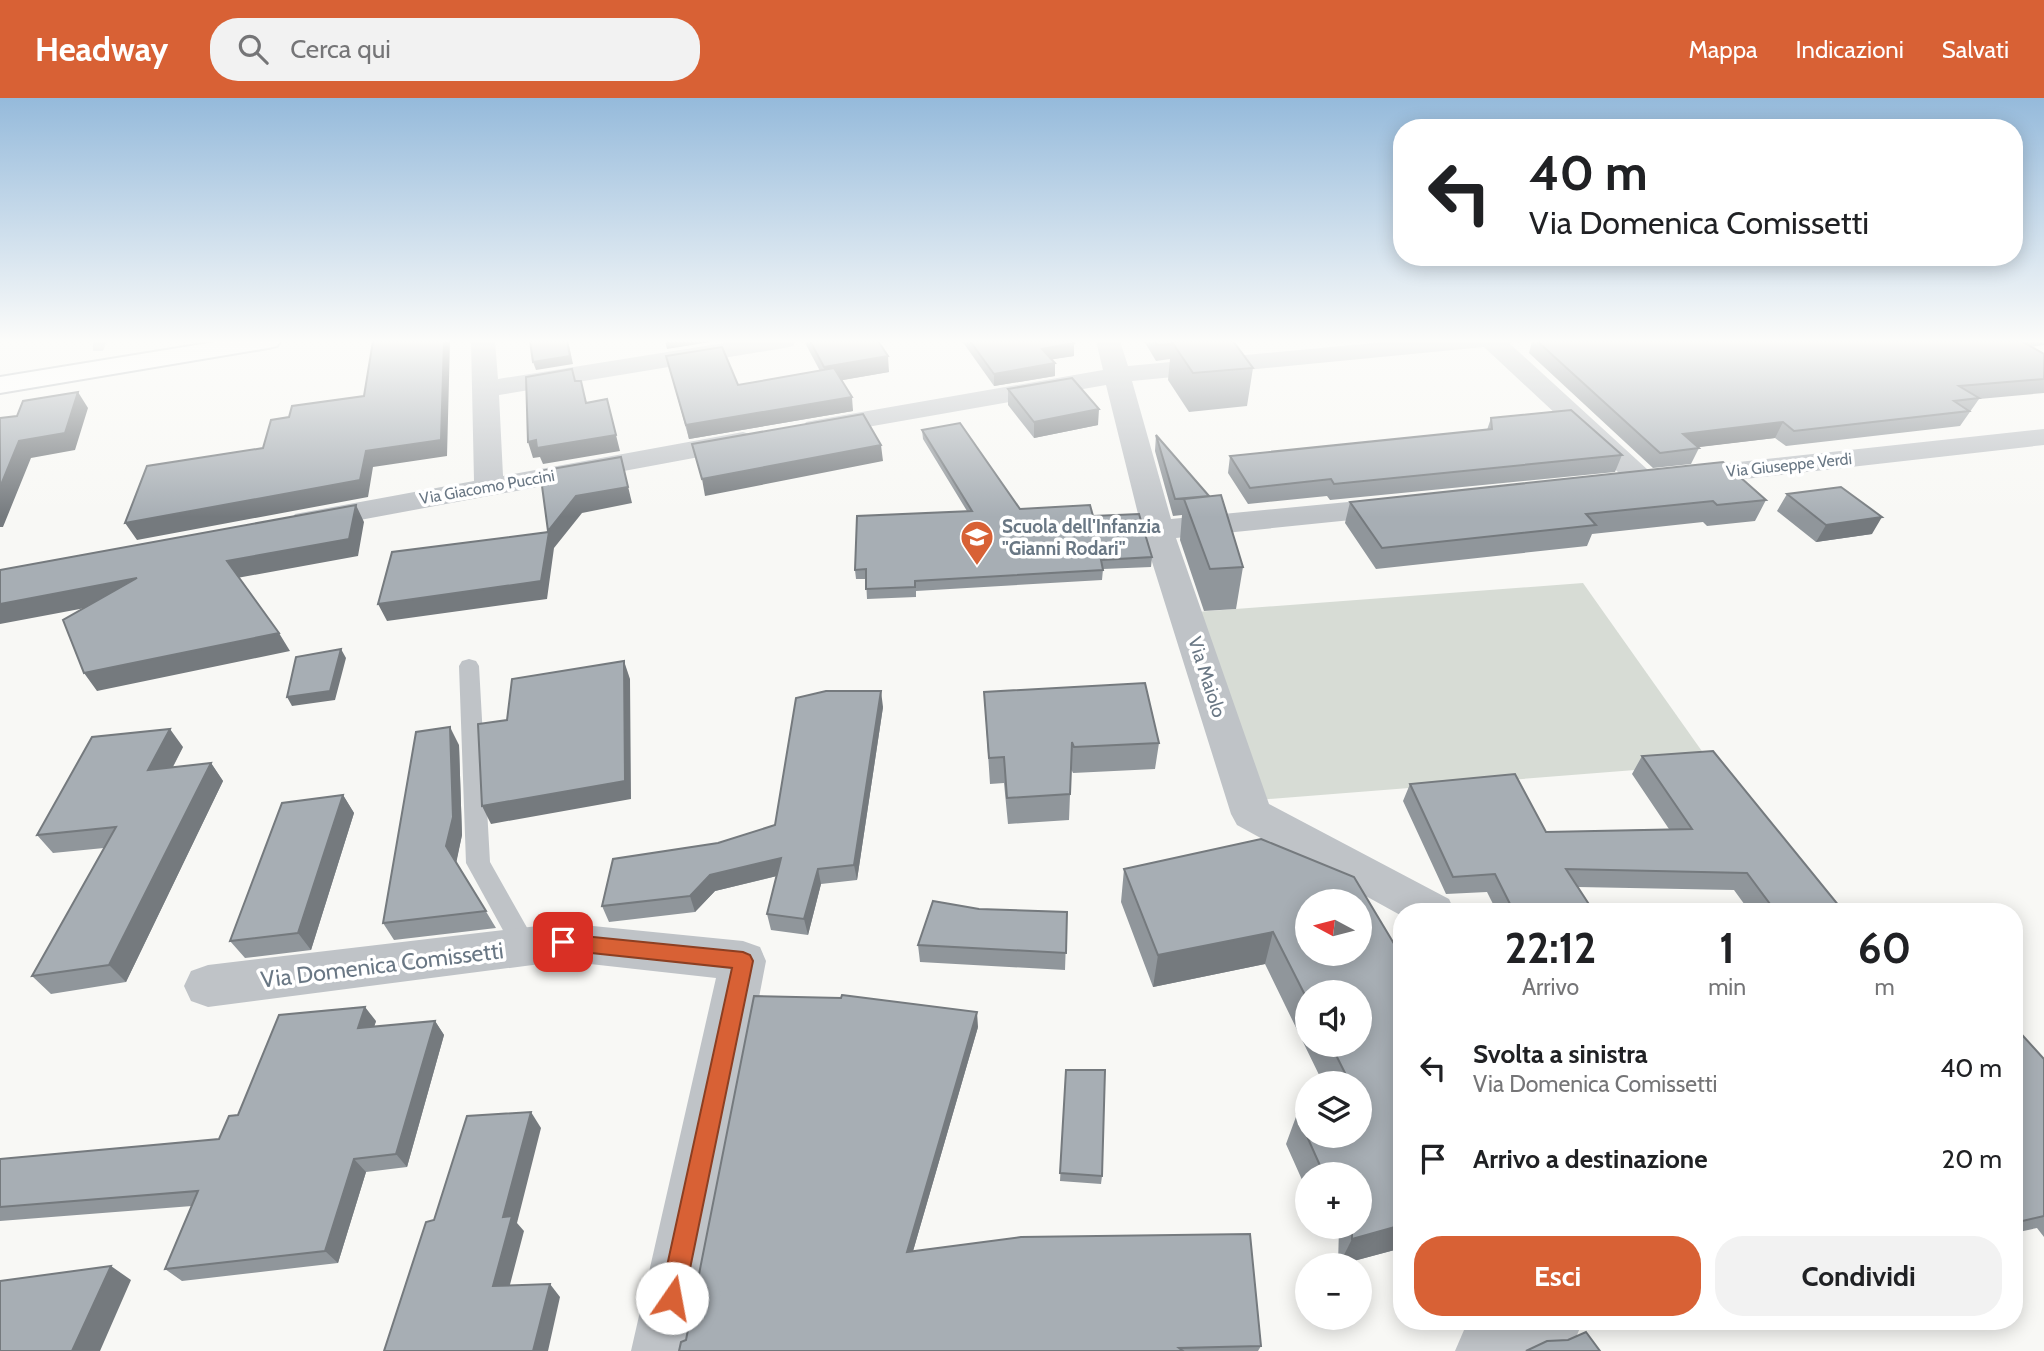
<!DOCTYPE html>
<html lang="it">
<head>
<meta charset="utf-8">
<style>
	body { margin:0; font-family:Cabin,sans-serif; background:#f2f2f2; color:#202124; height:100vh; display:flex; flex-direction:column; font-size:26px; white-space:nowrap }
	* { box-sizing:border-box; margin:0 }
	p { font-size:23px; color:#757577 }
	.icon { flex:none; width:38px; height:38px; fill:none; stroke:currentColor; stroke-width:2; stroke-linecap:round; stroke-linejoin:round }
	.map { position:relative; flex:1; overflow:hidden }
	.details { position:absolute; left:1393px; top:805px; width:630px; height:427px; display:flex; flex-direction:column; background:#fff; border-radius:28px; box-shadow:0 4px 18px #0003 }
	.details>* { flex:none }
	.guide { position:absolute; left:1393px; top:21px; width:630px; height:147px; border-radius:28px; box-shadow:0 4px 18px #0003; background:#fff; color:#202124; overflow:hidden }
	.needle { width:46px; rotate:277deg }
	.buttons { position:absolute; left:1295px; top:791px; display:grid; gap:14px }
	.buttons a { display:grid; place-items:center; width:77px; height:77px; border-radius:50%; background:#fff; box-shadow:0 4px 18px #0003; font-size:35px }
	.pin { position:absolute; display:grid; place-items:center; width:60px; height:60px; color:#fff; margin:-30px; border-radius:14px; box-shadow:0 4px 10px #0006 }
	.me { position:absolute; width:77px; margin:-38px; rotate:12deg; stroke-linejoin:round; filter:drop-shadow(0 0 5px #0008) }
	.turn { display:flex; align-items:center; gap:24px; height:147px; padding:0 21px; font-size:32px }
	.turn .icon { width:91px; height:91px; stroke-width:2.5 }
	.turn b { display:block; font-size:49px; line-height:60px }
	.eta { display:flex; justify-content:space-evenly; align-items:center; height:119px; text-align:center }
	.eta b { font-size:42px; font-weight:700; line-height:49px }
	.cta { display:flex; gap:14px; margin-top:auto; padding:14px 21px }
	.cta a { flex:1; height:80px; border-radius:28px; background:#d86135; color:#fff; font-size:28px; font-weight:700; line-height:80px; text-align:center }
	.cta a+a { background:#f2f2f2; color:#202124 }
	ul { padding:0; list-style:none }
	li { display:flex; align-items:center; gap:21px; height:91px; padding:0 21px }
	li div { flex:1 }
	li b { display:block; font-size:26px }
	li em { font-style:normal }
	header { display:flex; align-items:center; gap:42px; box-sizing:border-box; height:98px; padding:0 35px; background:#d86135; color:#fff }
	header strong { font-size:33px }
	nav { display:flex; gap:38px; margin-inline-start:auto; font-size:24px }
	.search { width:490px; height:63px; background:#f2f2f2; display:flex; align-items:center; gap:18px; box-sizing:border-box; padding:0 24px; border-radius:28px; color:#757577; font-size:26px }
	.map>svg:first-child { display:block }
</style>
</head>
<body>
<header>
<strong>Headway</strong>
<div class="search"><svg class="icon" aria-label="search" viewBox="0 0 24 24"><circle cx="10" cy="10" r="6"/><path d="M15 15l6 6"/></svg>Cerca qui</div>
<nav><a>Mappa</a><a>Indicazioni</a><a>Salvati</a></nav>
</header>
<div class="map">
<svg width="2044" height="1253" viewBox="0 0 2044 1253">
	<rect width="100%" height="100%" fill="#f8f8f5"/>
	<path fill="#d7dcd5" d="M1583,485L1711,666L1257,702L1196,514Z"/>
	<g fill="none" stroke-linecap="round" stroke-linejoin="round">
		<defs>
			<path id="secondary" d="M221,243H280L277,248L268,250L0,295V279Z"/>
		</defs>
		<use href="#secondary" stroke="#b2b7bc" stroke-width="4"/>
		<path fill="#bfc3c7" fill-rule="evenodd" d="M93,243H107L103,253H93Z
			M469,561L476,563L479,568L490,764L538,849L534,856L525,860L516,856L466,765L459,568L462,563Z"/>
		<path fill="#bfc3c7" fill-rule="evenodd" d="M471,243H495L498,281L736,243H796L793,248L784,250L499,297L503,378L743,334L753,337L757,343L753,349L306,432L295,430L290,423L295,416L474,383Z
			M1096,243H1120L1128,268L1395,243H1507L1660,383L1656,389L1645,392L1634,389L1484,249L1132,283L1171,421L1400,399L1411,401L1415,408L1411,415L1400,417L1176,440L1269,706L1449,801L1455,814H1402V818L1237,727L1231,716L1142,432L1106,287L816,338L806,336L802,330L806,324L816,322L1103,272Z
			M2044,331V347L1683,388L1672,385L1668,379L1672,373L1683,370Z
			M563,825L743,843L760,849L766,863L691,1253H631L716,880L563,863L208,909L191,903L184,888L191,873L208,867Z
			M1483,1223H1583L1574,1244L1554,1253H1455L1464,1232Z"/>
		<use href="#secondary" fill="#fff" fill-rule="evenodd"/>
	</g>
	<path fill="#90969b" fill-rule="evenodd" d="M804,243H878L889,274L842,282L853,313L689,341L666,258L738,287L820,273Z
		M962,243H1072L1074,245V258L1052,261L1055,278L994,288Z
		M1144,243H1233L1253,270L1247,308L1189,314L1168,282L1170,261L1156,263Z
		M1532,243H2044V247L2030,249L2044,256V295L1979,301L1960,328L1786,348L1775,340L1697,349L1699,350L1691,366L1653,370L1529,255Z
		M1008,291L1098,327L1034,340L1008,307Z
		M1491,320L1622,357L1615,374L1330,402L1327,398L1248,406L1228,375L1230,358L1487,332Z
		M922,332L1020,411L1093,418L1152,459L1151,469L1103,471L1102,482L916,493V499L867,501L866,481H856L855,472L967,413L923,341Z
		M1156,337L1243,469L1236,511L1204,513L1180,442L1182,417L1173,418L1155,353Z
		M1787,396L1872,436L1816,444L1777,413Z
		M1766,402L1755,423L1707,428L1703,424L1592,436L1587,448L1376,471L1345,425L1350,404Z
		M984,594L1159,645L1155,671L1073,675L1071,671L1069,722L1008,726L1004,685L990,686Z
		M883,609L857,782L821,786L808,837L771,832L767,816L777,778L715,793L695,814L609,824L602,808L718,745L775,727Z
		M459,647L462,737L456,764L496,830L394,842L383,825Z
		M183,649L173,669L211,665L223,683L126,884L51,896L32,878L104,750L53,755L37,737Z
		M1642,658L1844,814H1750L1734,792L1578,789L1594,814H1497L1487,794L1446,796L1403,703L1410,686L1546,734L1669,731L1632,676Z
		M343,697L354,715L311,852L245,860L230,843Z
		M1124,771L1402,859V1150L1338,1167L1339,1129H1360V1076H1307V1093L1286,1046L1297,1016L1360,1038V985H1323L1265,866L1153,889L1121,804ZM1307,894L1360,947H1307Z
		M979,811L1067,814L1065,872L920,864L918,847Z
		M376,923L374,929L435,923L444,937L407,1069L366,1074L338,1165L182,1183L165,1171L192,1108L0,1123V1061L219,1041Z
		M2014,928L2044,961V1139L2037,1130L2014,1135Z
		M978,929L913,1153L1261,1248L1258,1253H679L686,1242Z
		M1066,972L1102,1078L1101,1086L1060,1083Z"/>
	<path fill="#757a7e" d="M444,243H450L447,358L373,369L368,399L137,442L125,425L366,353Z
		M568,243L573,266L536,272L533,264Z
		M665,243H717L667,251Z
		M1074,245V258L1042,263V251Z
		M888,258L889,274L826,285L824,269Z
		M1055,265V278L994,288V276Z
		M78,294L88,310L75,352L31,360L3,429H0V389L19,343Z
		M852,299L853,313L689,341L686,327Z
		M607,301L620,353L543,366L540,359L533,360L528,344L536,342Z
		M1099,311L1098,327L1034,340V324Z
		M1783,324L1775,340L1675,352L1683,336Z
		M881,347L883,363L705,398L702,381Z
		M621,359L632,405L582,415L554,450L547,501L387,523L378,506L548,433L576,398Z
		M356,407L364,424L358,458L237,480L227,463Z
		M1882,419L1872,436L1816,444L1826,427Z
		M137,480L149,498L0,526V506Z
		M279,535L290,553L97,593L84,575Z
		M341,551L346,560L335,602L292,608L287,599Z
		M624,563L630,581L631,701L491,726L482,708Z
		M881,593L883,609L857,782L854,767Z
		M450,629L459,647L462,737L456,766L446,748Z
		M170,631L183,649L162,689L148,672Z
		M211,665L223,683L126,884L109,867Z
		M343,697L354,715L311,852L298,835Z
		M781,760L785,776L715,793L695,814L690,798L710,777Z
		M818,771L821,786L808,837L804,821Z
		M1273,834L1265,866L1153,889L1158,857Z
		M365,909L376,923L369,944L358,930Z
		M977,914L978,929L909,1167L907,1154Z
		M435,923L444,937L407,1069L396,1056Z
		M531,1014L541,1030L517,1125L524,1133L506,1202L493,1188L503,1119Z
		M354,1061L366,1074L338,1165L325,1153Z
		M1402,1127V1150L1339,1167L1352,1141Z
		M111,1168L131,1182L100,1253H72Z
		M550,1186L560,1199L548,1253H533Z"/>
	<path fill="#a7aeb4" stroke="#757a7e" stroke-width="2" fill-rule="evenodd" d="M373,243H444L441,342L366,353L360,382L125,425L147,368L263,350L271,322L289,319L292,308L364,298Z
		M530,243H567L570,258L533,264Z
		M810,243H878L888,258L824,269Z
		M970,243H1072L1074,245L1042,251L1055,265L994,276Z
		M1155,243H1184L1172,244V246L1157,247Z
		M1184,243H1233L1253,270L1193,275L1172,244Z
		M1537,243H2021L2044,256V281L1959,288L1979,300L1954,303L1969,313L1794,333L1783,324L1683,336L1699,350L1660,355Z
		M722,249L738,287L834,270L852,299L686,327L666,258Z
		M572,271L575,283H581L586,305L607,301L616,337L537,350L536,342L528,344L526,279Z
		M1072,280L1099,311L1034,324L1008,291Z
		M78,294L65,335L19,343L0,389V320L17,318L23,303Z
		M1571,312L1622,357L1334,386L1331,381L1250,390L1230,358L1492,331L1491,320Z
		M863,316L881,347L702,381L692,346Z
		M960,325L1020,411L1090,407L1093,418L1139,416L1152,459L1101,462L1103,472L915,483V489L866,491V471L855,472L857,418L972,413L922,332Z
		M1156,337L1209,398L1175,401Z
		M621,359L628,389L576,398L548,433L540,373Z
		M1723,364L1766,402L1717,407L1713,403L1586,416L1596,427L1382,450L1350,404Z
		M1841,389L1882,419L1826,427L1787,396Z
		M1221,397L1243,469L1210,471L1184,401Z
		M356,407L349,441L227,463L279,535L84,575L63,522L137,480L0,506V472Z
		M549,434L541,483L378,506L392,454Z
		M341,551L330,593L287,599L296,559Z
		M624,563L625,683L482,708L478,626L507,622L512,581Z
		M1145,585L1159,645L1074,649L1072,644L1070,696L1007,700L1004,659L989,660L984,594Z
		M826,593H881L854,767L818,771L804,821L767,816L781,760L710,777L690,798L602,808L613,761L718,745L775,727L796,600Z
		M450,629L453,719L446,748L486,813L383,825L416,634Z
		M170,631L148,672L211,665L109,867L32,878L116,729L37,737L92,639Z
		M1713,653L1844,814H1776L1747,775L1566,771L1594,814H1514L1495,776L1453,779L1410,686L1515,676L1546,734L1692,731L1642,658Z
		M343,697L298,835L230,843L282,705Z
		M1261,741L1354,779L1402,859V1127L1352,1141V1129H1360V1076H1353V1074L1322,1072L1297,1016L1307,1013V1038H1360V985H1350L1331,947H1360V894H1307V901L1273,834L1158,857L1124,771ZM1307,803H1360V856H1307Z
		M933,803L979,811L1067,814L1066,855L918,847Z
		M842,897L977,914L907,1154L1021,1139L1250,1136L1261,1248L1179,1250L1183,1253H679L681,1244L686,1242L754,898L841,900Z
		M365,909L358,930L435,923L396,1056L354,1061L325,1153L165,1171L198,1093L0,1109V1061L219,1041L229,1018L238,1017L279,917Z
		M2014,928L2044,961V1118L2014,1125Z
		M1066,972H1105L1102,1078L1060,1075Z
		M531,1014L503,1119L512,1118L493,1188L550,1186L533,1253H384L426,1124L434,1122L467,1018Z
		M111,1168L72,1253H0V1183Z
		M1586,1234L1600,1253H1526L1547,1243L1568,1242Z"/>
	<linearGradient id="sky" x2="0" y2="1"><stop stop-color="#95badb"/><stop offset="0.58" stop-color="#fcfcfa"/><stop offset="1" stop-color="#fcfcfa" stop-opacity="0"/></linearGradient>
	<rect width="2044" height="419" fill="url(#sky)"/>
	<path fill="#d86135" stroke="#8c3f22" stroke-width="2" d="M563,836L743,854L750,857L753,863L684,1200L680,1209L672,1213L663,1209L660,1200L732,870L563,852L556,850L553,844L556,838Z"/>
	<defs>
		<symbol id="school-pin" viewBox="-11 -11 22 30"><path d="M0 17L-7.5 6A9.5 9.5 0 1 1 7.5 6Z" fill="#d86135" stroke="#fff"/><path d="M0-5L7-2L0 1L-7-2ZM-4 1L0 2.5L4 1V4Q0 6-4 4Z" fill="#fff"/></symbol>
	</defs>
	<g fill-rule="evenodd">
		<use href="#school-pin" x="958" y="420" width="38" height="52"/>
	</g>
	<g text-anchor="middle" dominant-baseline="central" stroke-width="7" stroke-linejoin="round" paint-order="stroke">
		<g font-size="16" fill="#697784" stroke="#fff">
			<text transform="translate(1789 367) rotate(-6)">Via Giuseppe Verdi</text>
			<text transform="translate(487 389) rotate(-10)">Via Giacomo Puccini</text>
		</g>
		<g font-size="19" font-weight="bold" fill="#697784" stroke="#fff" text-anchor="start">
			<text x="1002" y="428">Scuola dell'Infanzia<tspan x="1002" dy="22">"Gianni Rodari"</tspan></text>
		</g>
		<g font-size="19" fill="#697784" stroke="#fff">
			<text transform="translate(1207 579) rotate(72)">Via Maiolo</text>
		</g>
		<g font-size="23" fill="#697784" stroke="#fff">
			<text transform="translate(382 867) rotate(-7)">Via Domenica Comissetti</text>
		</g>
	</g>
</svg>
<div class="buttons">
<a><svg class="needle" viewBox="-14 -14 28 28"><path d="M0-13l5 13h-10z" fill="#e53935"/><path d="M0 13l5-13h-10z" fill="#757577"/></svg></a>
<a><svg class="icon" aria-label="sound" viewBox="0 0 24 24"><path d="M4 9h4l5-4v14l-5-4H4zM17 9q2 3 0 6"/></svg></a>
<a><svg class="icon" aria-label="layers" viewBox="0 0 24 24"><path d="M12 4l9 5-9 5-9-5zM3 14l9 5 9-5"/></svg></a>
<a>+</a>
<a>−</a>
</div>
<div class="pin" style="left:563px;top:844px;background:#d93025"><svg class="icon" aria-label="arrive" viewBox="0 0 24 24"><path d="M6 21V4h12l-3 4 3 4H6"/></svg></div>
<svg class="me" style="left:672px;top:1200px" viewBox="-20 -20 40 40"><circle r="19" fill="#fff"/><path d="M0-13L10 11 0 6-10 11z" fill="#d86135"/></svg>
<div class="guide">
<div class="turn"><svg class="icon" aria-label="left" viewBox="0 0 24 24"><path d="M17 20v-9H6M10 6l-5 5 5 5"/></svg><div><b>40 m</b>Via Domenica Comissetti</div></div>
</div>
<section class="details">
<div class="eta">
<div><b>22:12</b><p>Arrivo</p></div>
<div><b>1</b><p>min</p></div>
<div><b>60</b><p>m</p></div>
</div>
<ul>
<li><svg class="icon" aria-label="left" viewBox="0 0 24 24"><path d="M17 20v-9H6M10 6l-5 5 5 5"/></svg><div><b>Svolta a sinistra</b><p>Via Domenica Comissetti</p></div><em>40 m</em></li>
<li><svg class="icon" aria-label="arrive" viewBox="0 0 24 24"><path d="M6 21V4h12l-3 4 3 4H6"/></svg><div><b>Arrivo a destinazione</b></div><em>20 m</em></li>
</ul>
<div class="cta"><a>Esci</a><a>Condividi</a></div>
</section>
</div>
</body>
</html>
